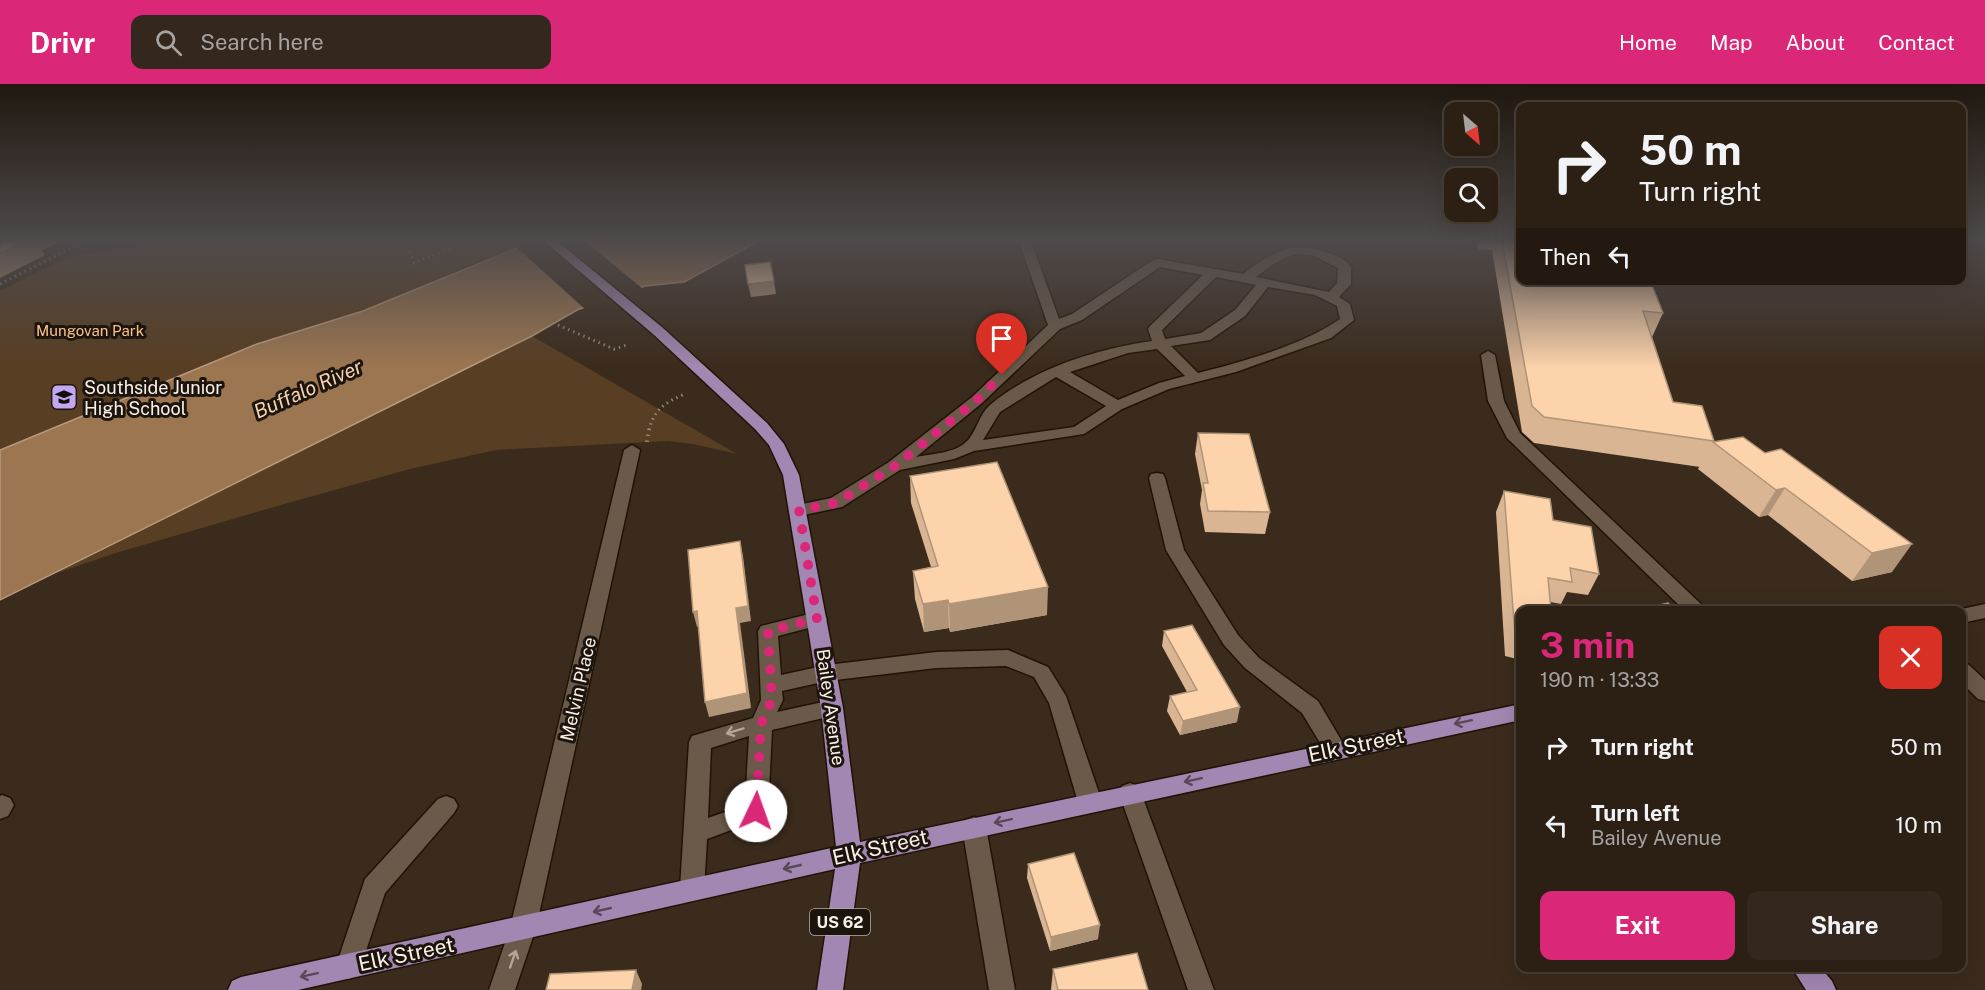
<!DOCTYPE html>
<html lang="en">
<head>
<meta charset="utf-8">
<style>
	body { margin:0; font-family:"Public Sans",sans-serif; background:#34281e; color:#f1f3f6; height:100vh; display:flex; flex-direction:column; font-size:22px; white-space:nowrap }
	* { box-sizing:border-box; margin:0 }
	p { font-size:20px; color:#a6a3a0 }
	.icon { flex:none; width:33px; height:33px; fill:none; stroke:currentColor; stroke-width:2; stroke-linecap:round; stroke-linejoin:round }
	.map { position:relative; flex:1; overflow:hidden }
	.drawer { position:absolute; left:1516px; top:522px; width:450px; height:366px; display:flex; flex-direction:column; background:#2c2015; border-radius:12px; box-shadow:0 6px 24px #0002,0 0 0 2px #483e34 }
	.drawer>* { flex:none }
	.hud { position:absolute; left:1516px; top:18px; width:450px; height:183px; border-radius:12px; box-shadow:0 6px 24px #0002,0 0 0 2px #483e34; background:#2c2015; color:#f1f3f6; overflow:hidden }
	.needle { width:39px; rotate:152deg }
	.buttons { position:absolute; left:1444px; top:18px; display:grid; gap:12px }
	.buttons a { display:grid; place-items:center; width:54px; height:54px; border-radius:12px; background:#2c2015; box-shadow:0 6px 24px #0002,0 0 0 2px #483e34; font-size:30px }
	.pin { position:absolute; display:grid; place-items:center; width:51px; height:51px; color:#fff; margin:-62px -26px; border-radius:50% 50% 50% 0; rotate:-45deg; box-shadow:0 0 6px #0007 }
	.pin .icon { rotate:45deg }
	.me { position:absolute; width:66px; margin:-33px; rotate:3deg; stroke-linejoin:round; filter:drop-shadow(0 0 4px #0008) }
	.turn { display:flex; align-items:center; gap:21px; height:126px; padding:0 24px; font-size:27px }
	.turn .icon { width:78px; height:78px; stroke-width:2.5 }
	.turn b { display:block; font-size:42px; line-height:51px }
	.then { display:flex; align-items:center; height:57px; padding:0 24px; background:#0003; gap:12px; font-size:22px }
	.round { display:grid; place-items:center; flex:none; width:63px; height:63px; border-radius:12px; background:#34281e }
	.summary { display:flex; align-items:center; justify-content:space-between; height:102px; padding:0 24px }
	h1 { font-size:36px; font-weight:700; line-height:45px; color:#db2777 }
	.button { display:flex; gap:12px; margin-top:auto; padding:12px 24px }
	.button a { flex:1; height:69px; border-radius:12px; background:#db2777; color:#fff; font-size:24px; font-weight:700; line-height:69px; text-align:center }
	.button a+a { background:#34281e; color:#f1f3f6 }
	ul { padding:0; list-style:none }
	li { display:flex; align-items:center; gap:18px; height:78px; padding:0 24px }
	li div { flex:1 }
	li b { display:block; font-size:22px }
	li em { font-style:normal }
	header { display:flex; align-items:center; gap:36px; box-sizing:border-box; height:84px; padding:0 30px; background:#db2777; color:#fff }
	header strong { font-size:28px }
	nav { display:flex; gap:33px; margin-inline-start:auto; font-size:21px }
	.search { width:420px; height:54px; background:#34281e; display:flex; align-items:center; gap:15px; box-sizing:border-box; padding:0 21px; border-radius:12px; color:#a6a3a0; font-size:22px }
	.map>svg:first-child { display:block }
</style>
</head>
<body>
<header>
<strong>Drivr</strong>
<div class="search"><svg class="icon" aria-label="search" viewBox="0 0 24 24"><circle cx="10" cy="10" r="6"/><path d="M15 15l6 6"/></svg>Search here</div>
<nav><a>Home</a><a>Map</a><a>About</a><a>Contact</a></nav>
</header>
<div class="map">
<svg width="1985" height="906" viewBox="0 0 1985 906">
	<rect width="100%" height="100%" fill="#3a2b1c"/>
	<path fill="#583e22" d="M167,157H534L363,227L257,260L0,366V207L68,173Z
		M532,252L737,370L693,360L668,357L496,366L410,385L288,419L119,468L54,490Z"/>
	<path fill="#9c7651" stroke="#b89b7e" stroke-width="1.5" d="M534,157H759L684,198L645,202L577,226L532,252L0,516V366L257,260L363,227Z"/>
	<path fill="#3a2b1c" d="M526,157H585L643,205L586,226L514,161Z"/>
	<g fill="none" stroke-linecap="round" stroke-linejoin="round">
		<defs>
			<path id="minor" d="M1019,157H1031L1059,235L1072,230L1153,176L1158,175L1243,190C1269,170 1293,155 1326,168C1335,171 1345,175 1351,182V200L1339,213L1350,220L1354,236L1331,254L1236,288L1169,305L1122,325L1084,350L974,367L954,375L900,386L842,423L799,432L793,430L790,426L793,422L831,414L889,378L972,313L1048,241ZM1294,170L1312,171L1338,184L1337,199L1329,208L1256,193L1275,179ZM1160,183L1203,191L1150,242L1148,245L1152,257C1096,265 1035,284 990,321C979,330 976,350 965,359C954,369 930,370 916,373L982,319L1060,245L1082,236ZM1216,193L1256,201L1235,226L1201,249L1165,255L1162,246ZM1268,203L1315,211L1337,222L1340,235C1303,261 1242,278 1198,289L1171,262L1210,256L1245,232ZM1157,265L1185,292L1159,299L1118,316L1070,288L1128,269ZM1056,293L1106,322L1074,343L983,356L1000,328Z
				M1488,267L1495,271L1504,317L1520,349L1702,521L1704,526H1684L1507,354L1488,317L1481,271Z
				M632,361L640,366L536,844L515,906H489L510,844L624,366Z
				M1157,389L1163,390L1165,394L1184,466L1238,551L1259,574L1318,617L1347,666L1344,672L1336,675L1328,672L1302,629L1245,584L1224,561L1166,466L1149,394L1151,390Z
				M1985,520V534L1962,539V526H1957Z
				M817,528L824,530L827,535L824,540L778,552L781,591L827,581L936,568L1008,566L1015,569L1048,583L1066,612L1102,718L1098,725L1090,728L1082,725L1078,718L1049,619L1034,593L1006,582L936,584L827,597L782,607L783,616L777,628L832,616L840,618L843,624L840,630L832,632L772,646L768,727L764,734L707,755L704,805L701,813L692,816L683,813L680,805L689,658L692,652L753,634L761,616L758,547L761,542ZM749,652L745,721L708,734L711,664Z
				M1962,578L1969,581L1985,596V617L1978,615L1962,599Z
				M1130,699L1138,702L1141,709L1214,906H1188L1119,709L1122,702Z
				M2,711L10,714L14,721L8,732L0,735V712Z
				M446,712L454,715L458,722L454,729L385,809L358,891L349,895L340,891L336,882L365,795L438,715Z
				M974,733L982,736L986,743L1015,906H989L962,743L966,736Z"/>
			<path id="major" d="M544,157H557L663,244L767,339L784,360L799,391L843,624L860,758L1521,620V636L860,779L843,906H817L835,785L298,906H228L232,897L241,893L836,763L821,624L783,391L769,361L755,345L653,250Z
				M1792,884H1821L1832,897L1836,906H1806Z"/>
		</defs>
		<use href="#minor" stroke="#211305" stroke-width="3"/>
		<use href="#major" stroke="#211305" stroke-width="3"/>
		<path stroke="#908376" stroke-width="3" stroke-dasharray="1.5 4" stroke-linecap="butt" d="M406,157L414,179L458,161L456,157
			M0,200L85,157
			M558,241L614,265L627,261
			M649,346C654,325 666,318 685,310"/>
		<path stroke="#908376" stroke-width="4" stroke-dasharray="1.5 4.5" stroke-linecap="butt" d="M647,358L649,345"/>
		<use href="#minor" fill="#6b5a4a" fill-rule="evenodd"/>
		<use href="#major" fill="#a287b2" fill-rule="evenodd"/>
	</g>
	<path fill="#d9b593" d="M1477,157H1521L1663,229L1652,253L1673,318L1714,357L1700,383L1534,359L1522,348L1492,166L1478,165Z
		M1198,349L1270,428L1265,450L1205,448L1200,420L1202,406L1195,370Z
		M1713,358L1765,369L1892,488L1852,497L1768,431L1759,433L1698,385Z
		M910,392L1047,531L950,548L949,544L924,548L915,515L913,487L931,483L911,419Z
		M1504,407L1553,436L1599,490L1588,511L1567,508L1561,520L1550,518L1521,526V576L1505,572L1496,428Z
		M1164,547L1237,638L1180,651L1167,627L1170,612L1187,608L1162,562Z
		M1028,780L1098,855L1050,867L1027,794Z
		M1053,885L1148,906H1051Z"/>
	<path fill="#b09478" d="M26,157H61L42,166L45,171L0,194V169Z
		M774,197L776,210L751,213L748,200Z
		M1785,404L1768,431L1759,433L1776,406Z
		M740,457L743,472L751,537L740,539L751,624L709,633L705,618L736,524Z
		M1912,460L1892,488L1852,497L1872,469Z
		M1048,503L1047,531L950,548L949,520Z
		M948,516L949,544L924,548L923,520Z
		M697,527L701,542L697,543L693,528Z
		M1240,623L1237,638L1180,651L1183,637Z
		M1100,841L1098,855L1050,867L1051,853Z
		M636,886L642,900L641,906H632Z"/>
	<path fill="#fcd3ab" stroke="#b09478" stroke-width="1.5" d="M0,157H26L0,169Z
		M1502,157H1521V196H1650L1663,229L1643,227L1673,318L1702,322L1714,357L1544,333L1532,322Z
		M770,178L774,197L748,200L745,181Z
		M1198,349L1249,350L1270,428L1208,427L1203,399H1208Z
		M1743,353L1765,369L1781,365L1912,460L1872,469L1785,404L1776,406L1713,358Z
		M997,378L1048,503L949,520L948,516L923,520L913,487L938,482L910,392Z
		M1504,407L1550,415L1553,436L1591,443L1599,490L1570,484L1572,498L1548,494L1551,526H1521V552L1515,551Z
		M740,457L748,522L736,524L747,609L705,618L697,527L693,528L688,466Z
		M1668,519L1676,526H1638Z
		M1192,541L1240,623L1183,637L1170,612L1197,606L1164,547Z
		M1074,769L1100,841L1051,853L1028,780Z
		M1137,869L1148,906H1058L1053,885Z
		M636,886L632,906H546L550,890Z"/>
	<defs><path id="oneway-shaft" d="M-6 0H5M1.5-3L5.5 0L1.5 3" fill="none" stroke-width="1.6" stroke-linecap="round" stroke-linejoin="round" transform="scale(1.5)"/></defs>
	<g stroke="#584858">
		<use href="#oneway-shaft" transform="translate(1463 638) rotate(168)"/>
		<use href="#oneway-shaft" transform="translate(1193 696) rotate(168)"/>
		<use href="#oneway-shaft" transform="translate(1003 737) rotate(168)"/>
		<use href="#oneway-shaft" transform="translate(792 783) rotate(167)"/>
		<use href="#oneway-shaft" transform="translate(602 826) rotate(167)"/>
		<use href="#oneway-shaft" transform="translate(309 891) rotate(168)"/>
	</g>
	<g stroke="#b3a598">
		<use href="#oneway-shaft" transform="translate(735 647) rotate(163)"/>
		<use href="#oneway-shaft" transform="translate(513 875) rotate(-71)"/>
	</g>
	<linearGradient id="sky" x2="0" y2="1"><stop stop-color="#20180f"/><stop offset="0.55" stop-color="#4f4a4b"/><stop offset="1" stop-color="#4f4a4b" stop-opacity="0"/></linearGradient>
	<rect width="1985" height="284" fill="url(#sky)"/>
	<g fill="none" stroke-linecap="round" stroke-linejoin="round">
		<path stroke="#db2777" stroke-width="10" stroke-dasharray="0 18" d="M756,727L761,640L772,616L768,547L817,535L799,426L836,419L895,382L977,316L1002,291"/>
	</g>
	<defs>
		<symbol id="school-square" viewBox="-11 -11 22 22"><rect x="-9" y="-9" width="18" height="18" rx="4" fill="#c5a7f1" stroke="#1c150e"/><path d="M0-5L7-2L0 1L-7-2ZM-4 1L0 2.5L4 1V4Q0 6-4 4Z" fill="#111"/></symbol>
	</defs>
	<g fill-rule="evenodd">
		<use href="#school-square" x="49" y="298" width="30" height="30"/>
	</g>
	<g text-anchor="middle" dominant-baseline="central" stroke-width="6" stroke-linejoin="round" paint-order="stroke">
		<g font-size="15" fill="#fcc187" stroke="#1c150e">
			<text x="90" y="246">Mungovan Park</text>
		</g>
		<rect fill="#1c150e" stroke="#b8aea6" stroke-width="1.5" x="810" y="825" width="60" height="26" rx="4.5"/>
		<g font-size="16" font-weight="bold" fill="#fbf0e7">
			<text x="840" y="838">US 62</text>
		</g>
		<g font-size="18" fill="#fbf0e7" stroke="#1c150e" text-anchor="start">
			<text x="84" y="303">Southside Junior<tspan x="84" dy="21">High School</tspan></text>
		</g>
		<g font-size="18" fill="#fbf0e7" stroke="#1c150e">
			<text transform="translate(578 605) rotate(-77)">Melvin Place</text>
			<text transform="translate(831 623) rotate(82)">Bailey Avenue</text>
		</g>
		<g font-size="20" font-style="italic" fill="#f7d3b1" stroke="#1c150e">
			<text transform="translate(308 305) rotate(-24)">Buffalo River</text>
		</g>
		<g font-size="21" fill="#fbf0e7" stroke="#1c150e">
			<text transform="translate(1356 661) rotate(-12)">Elk Street</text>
			<text transform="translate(880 763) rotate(-13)">Elk Street</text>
			<text transform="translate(406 870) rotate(-12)">Elk Street</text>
		</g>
	</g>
</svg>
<div class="buttons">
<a><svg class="needle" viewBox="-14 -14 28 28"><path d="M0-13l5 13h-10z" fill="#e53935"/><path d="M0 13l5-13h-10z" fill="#a6a3a0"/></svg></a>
<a><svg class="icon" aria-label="search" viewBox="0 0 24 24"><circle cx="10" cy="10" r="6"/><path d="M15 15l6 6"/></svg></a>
</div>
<div class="pin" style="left:1002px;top:291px;background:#d93025"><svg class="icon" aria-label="arrive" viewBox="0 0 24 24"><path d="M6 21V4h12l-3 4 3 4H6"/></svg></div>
<svg class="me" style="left:756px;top:727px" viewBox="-20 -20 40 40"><circle r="19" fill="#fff"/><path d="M0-13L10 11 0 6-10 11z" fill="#db2777"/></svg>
<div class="hud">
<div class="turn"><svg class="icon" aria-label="right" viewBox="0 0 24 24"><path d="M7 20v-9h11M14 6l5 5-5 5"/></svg><div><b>50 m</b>Turn right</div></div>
<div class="then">Then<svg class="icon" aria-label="left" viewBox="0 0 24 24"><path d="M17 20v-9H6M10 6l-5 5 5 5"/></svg></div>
</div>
<section class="drawer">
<div class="summary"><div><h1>3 min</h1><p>190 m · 13:33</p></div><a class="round" style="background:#d93025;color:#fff"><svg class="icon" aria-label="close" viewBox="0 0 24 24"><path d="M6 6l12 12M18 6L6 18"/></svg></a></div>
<ul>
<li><svg class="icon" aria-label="right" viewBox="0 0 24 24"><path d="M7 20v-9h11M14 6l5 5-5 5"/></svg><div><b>Turn right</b></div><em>50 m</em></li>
<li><svg class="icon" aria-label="left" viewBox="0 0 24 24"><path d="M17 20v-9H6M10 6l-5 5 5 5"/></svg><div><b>Turn left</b><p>Bailey Avenue</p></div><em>10 m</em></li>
</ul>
<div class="button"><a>Exit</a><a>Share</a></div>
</section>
</div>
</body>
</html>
